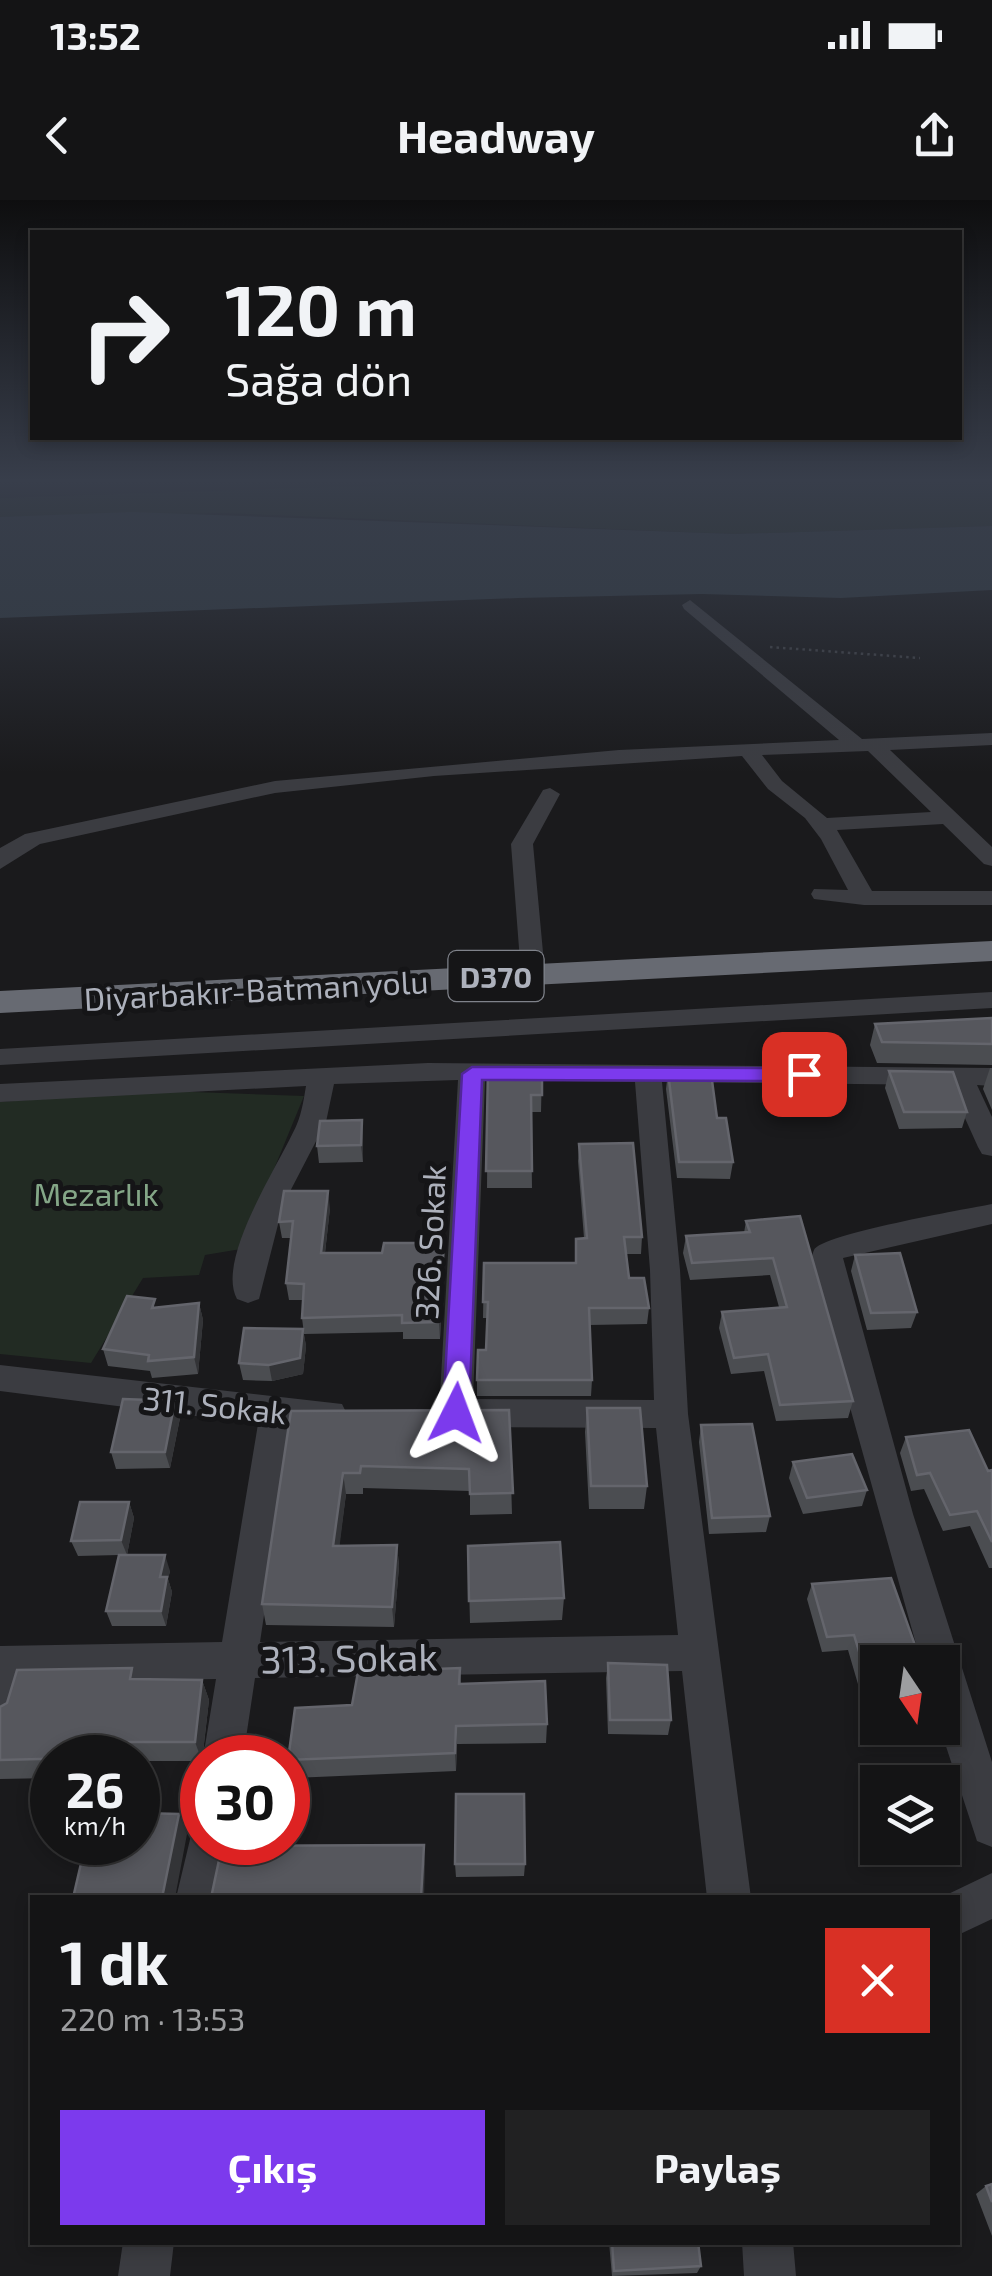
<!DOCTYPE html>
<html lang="tr">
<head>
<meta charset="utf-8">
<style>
	body { margin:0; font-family:"Exo 2",sans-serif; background:#212122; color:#f1f3f6; height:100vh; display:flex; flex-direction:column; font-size:38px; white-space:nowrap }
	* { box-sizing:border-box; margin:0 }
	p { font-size:32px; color:#9d9ea0 }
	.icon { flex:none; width:55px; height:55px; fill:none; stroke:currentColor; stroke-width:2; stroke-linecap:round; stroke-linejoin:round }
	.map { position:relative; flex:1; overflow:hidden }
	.details { position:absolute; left:30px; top:1695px; width:930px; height:350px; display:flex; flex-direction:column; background:#141415; border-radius:0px; box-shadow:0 5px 15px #0003,0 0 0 2px #333334 }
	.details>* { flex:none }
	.top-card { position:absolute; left:30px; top:30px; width:932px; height:210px; border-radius:0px; box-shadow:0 5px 15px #0003,0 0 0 2px #333334; background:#141415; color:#f1f3f6; overflow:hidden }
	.needle { width:65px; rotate:167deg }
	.controls { position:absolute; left:860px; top:1445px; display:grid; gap:20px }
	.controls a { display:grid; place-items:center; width:100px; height:100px; border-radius:0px; background:#141415; box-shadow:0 5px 15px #0003,0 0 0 2px #333334; font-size:50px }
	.speed { position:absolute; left:30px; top:1535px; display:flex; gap:20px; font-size:50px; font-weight:700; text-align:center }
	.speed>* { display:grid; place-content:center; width:130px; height:130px; border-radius:50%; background:#141415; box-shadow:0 5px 15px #0003,0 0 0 2px #333334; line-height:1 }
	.speed small { font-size:25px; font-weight:400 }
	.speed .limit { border:15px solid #d22; background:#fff; color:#111 }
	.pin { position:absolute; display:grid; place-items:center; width:85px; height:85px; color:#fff; margin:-42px; border-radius:20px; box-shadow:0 5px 15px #0006 }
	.me { position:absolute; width:110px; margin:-55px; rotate:3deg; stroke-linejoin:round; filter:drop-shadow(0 0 8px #0008) }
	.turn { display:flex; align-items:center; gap:35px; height:210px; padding:0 30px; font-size:45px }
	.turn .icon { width:130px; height:130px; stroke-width:2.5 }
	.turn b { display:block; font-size:70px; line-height:85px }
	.round { display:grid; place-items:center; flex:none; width:105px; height:105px; border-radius:0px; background:#212122 }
	.overview { display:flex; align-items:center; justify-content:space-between; height:170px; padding:0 30px }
	h1 { font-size:60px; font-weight:700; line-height:75px }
	.primary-button { display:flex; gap:20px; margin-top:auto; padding:20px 30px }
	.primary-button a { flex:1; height:115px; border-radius:0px; background:#7c3aed; color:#fff; font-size:40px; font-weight:700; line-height:115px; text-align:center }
	.primary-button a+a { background:#212122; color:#f1f3f6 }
	.status { display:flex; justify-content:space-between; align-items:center; height:70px; padding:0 50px; background:#141415; direction:ltr }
	.status svg { height:28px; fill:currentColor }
	header { display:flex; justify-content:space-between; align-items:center; height:130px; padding:0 30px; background:#141415; font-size:45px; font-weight:700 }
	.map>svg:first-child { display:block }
</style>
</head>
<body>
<div class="status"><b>13:52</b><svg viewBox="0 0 49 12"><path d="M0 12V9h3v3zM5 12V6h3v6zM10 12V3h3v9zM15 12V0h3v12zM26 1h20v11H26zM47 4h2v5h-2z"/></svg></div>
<header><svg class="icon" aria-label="back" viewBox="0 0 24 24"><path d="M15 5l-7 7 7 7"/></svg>Headway<svg class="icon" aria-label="share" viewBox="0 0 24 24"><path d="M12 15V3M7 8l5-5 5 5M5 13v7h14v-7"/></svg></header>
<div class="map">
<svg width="992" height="2076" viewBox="0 0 992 2076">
	<rect width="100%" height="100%" fill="#1a1a1c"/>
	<path fill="#222b23" d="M477,282H992V326L735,334L224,313L0,317V298Z
		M165,891L304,896L241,1049L205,1055L199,1075L143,1078L91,1163L0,1154V902Z"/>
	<path fill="#303941" d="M132,312L735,334L992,326V390L841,398L702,394L518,398L0,418V317Z"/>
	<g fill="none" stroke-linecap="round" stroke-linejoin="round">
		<path stroke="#414348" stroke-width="2.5" stroke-dasharray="2.5 4" stroke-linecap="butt" d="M770,447L920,458"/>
		<path fill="#3b3c41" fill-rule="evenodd" d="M690,400L862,539L992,533V545L890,550L992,647V666L984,664L943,624L837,630L872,691H992V705H864L814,699L811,694L814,689L848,690L821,639L805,618L768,589L742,556L434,576L275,593L40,644L0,669V648L25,634L275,581L619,550L839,540L684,409L682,405ZM868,551L931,612L827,618L782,581L762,555Z
			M550,588L560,594L533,644L545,774L533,781L521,774L511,644L543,590Z
			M992,792V808L0,865V849Z
			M428,863L992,868V886L977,885L992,917V956L982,954L978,947L950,885L662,882L680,1070L688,1214L751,1698H707L682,1471L255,1478L243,1558H203L216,1479L26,1482L14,1522L0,1528V1446L222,1442L258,1224L0,1191V1165L342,1204L347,1214L342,1224L330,1228L292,1227L260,1442L678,1435L656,1228L456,1227L444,1223L439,1213L458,880L334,884L326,922L283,1005L259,1099L248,1103L237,1099C215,1059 281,962 297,924C302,912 304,898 306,886L0,902V884ZM485,880L635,882L650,1070L654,1200L473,1199Z
			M992,1004V1024L843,1058L913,1314L992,1562V1647L977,1641L940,1528L942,1462H921L819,1096C816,1083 808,1062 814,1050C821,1034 967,1009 992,1004Z
			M202,1623V1642H229L220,1698H176L193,1627Z
			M992,1673V1719L958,1735V1698L942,1697Z
			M123,2042H174L170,2076H118Z
			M742,2042H793L796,2076H744Z"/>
		<path fill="#676a72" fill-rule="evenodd" d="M992,741V761L0,813V791Z"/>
	</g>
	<path fill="#4b4d51" d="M992,818V865L877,863L870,845L875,824Z
		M990,868H992V910L983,889Z
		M488,869H542L541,912H531L532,988H487Z
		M889,871L967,912L962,928L899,929L885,888Z
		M668,872L717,918L733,962L730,979L677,978L666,889Z
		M362,920L363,962L319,963L317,946Z
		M579,944L642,1037L641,1054H626L629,1078L649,1108L647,1124L589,1125L592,1180L591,1196H477V1180L486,1150L487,1118H483L484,1063H575L576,1039L584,1038L578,961Z
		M330,1008L325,1053L444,1059L440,1139H403V1132L304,1134L302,1118L303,1100H289L286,1083L291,1038H282L279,1022Z
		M800,1016L853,1201L848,1218L776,1221L764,1171L731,1174L719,1128L722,1112L779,1107L770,1075L690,1080L683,1053L686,1036L744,1033L746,1021Z
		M855,1055L917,1112L911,1128L867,1130L851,1071Z
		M199,1103L203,1120L198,1174L152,1178L150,1171L108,1166L103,1149L157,1107Z
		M303,1129L306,1146L303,1174L272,1181L243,1180L239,1163Z
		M175,1201L180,1218L170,1268L116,1269L111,1252Z
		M587,1208L647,1286L644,1309H589L585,1232Z
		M509,1210L512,1314L470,1315V1291L363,1288V1294H346L339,1346L397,1345L399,1366L394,1427L266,1425L262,1404L291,1211Z
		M701,1225L770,1316L766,1332L709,1334L699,1242Z
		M906,1237L988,1271L992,1270V1368H989L970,1326L943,1331L924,1289L911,1291L900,1253Z
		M793,1262L867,1290L862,1306L803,1314L789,1278Z
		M129,1302L134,1318L127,1355L170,1371L168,1379L172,1392L166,1426H112L106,1411L119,1355L78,1356L71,1341Z
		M468,1346L564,1398L562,1420L470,1423Z
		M812,1384L878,1462V1507L865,1508L848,1450L822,1452L807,1399Z
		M608,1463L671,1520L668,1535L608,1534L606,1478Z
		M460,1468L461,1484L547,1524L546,1543L457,1544L456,1571L293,1578L288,1560L352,1505Z
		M136,1479L202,1480L209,1500L202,1561H138V1558H52V1578L0,1579V1507Z
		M455,1664H525L524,1676L456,1677Z
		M992,1984V2036L976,1994L986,1986Z
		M609,2042H698L701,2066L697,2073L612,2076Z"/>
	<path fill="#333437" d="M362,920L363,937V962L361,945Z
		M328,991L330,1008L323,1070L321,1053Z
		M444,1043V1059L440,1139L439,1122Z
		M199,1103L203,1120L198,1174L194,1157Z
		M303,1129L306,1146L303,1174L272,1181L269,1165Z
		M175,1201L180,1218L170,1268L165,1252Z
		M343,1273L346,1294L337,1367L333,1346Z
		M129,1302L134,1318L127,1355L121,1340Z
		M397,1345L399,1366L394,1427L392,1407Z
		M165,1355L170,1371L168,1379L172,1392L166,1426L161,1411L160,1377Z
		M202,1480L209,1500L202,1561L195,1542Z
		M456,1526L457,1544L456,1571L455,1553Z
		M119,1542L126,1558L117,1557Z
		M179,1614L187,1634L175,1698H162Z
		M424,1645L425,1664L424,1698H421Z"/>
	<path fill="#56575d" stroke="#64656c" stroke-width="2.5" d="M992,818V844L882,842L875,824Z
		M488,869H542V895H531L532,971H486Z
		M889,871L953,872L967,912H904Z
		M668,872L711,873L717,918H726L733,962H679Z
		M362,920L361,945L317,946L320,921Z
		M633,943L642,1037H624L629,1078H644L649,1108H589L592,1180H477L478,1150H486L488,1102H483L484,1063H576V1039L587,1038L579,944Z
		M284,991H328L321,1053H382L384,1043H444L439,1122L402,1123V1115L302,1118L304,1084L286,1083L293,1021L279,1022Z
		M800,1016L853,1201L780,1205L768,1154L734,1158L722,1112L787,1107L773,1058L692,1063L686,1036L750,1032L746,1021Z
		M900,1053L917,1112L871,1113L855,1055Z
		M127,1096L155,1099L152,1108L199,1103L194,1157L148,1161L149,1155L103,1149Z
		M244,1128L303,1129L300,1158L269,1165L239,1163Z
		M123,1199L175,1201L165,1252H111Z
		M587,1208H640L647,1286H591Z
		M509,1210L513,1293L470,1294L469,1269L361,1266L360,1273H343L333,1346L397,1345L392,1407L262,1404L291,1211Z
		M752,1224L770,1316L712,1318L701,1225Z
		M969,1230L988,1271L992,1270V1342L977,1311L950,1315L930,1273L917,1275L906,1237Z
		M852,1254L867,1290L807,1298L793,1262Z
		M80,1302H129L121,1340L71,1341Z
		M560,1342L564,1398L469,1401L468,1346Z
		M119,1355H165L160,1377H167L161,1411H106Z
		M891,1378L921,1462H878V1493L872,1494L854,1435L827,1437L812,1384Z
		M608,1463L667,1465L671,1520H610Z
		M132,1468L130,1479L202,1480L195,1542H119L117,1557L0,1560V1507L7,1503L17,1470Z
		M460,1468L459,1484L545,1481L547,1524L456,1526L455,1553L288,1560L295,1508L352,1505L358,1472Z
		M456,1594H524L525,1664H455Z
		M138,1613L179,1614L162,1698H73L86,1642H138Z
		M424,1645L421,1698H211L222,1646Z
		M992,1984V2002L986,1986Z
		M612,2042H698L701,2066L614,2071Z"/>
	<linearGradient id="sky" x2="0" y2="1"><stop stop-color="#0e0e0f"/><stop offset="0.49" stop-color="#383e4b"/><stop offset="1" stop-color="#383e4b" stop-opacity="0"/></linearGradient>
	<rect width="992" height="573" fill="url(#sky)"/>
	<path fill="#7c3aed" stroke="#51269a" stroke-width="2.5" d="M472,867L804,868L814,874L804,881L482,880L469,1213L465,1220L456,1223L447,1220L443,1213L462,874Z"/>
	<g text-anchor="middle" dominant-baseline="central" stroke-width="10" stroke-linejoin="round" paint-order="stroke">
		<rect fill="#151517" stroke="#7f828a" stroke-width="2.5" x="448.5" y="751" width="95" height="50" rx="8"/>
		<g font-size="30" font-weight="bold" fill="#adb1bc">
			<text x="496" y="776">D370</text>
		</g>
		<g font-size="32" fill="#adb1bc" stroke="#151517">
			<text transform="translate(256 789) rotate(-3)">Diyarbakır-Batman yolu</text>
			<text transform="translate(429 1042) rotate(-87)">326. Sokak</text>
			<text transform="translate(215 1204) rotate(6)">311. Sokak</text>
		</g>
		<g font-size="32" fill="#84a687" stroke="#151517">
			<text x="96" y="993">Mezarlık</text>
		</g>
		<g font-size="38" fill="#adb1bc" stroke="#151517">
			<text transform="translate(349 1457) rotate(-1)">313. Sokak</text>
		</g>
	</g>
</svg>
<div class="controls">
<a><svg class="needle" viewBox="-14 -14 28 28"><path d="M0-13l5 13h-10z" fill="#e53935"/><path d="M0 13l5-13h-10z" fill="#9d9ea0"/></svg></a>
<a><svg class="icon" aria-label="layers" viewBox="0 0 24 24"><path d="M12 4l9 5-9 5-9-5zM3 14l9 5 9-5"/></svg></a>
</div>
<div class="speed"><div>26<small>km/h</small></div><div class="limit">30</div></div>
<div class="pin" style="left:804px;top:874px;background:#d93025"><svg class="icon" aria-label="arrive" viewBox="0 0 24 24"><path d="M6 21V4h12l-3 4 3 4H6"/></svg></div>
<svg class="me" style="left:456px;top:1213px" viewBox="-20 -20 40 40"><path d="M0-17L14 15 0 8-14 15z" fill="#7c3aed" stroke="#fff" stroke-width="4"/></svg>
<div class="top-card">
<div class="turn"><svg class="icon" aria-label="right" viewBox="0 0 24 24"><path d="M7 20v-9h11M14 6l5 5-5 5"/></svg><div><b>120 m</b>Sağa dön</div></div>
</div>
<section class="details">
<div class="overview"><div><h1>1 dk</h1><p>220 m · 13:53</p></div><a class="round" style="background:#d93025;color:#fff"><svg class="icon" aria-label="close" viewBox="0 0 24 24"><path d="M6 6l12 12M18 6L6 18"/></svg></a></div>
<div class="primary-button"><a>Çıkış</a><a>Paylaş</a></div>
</section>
</div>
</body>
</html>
